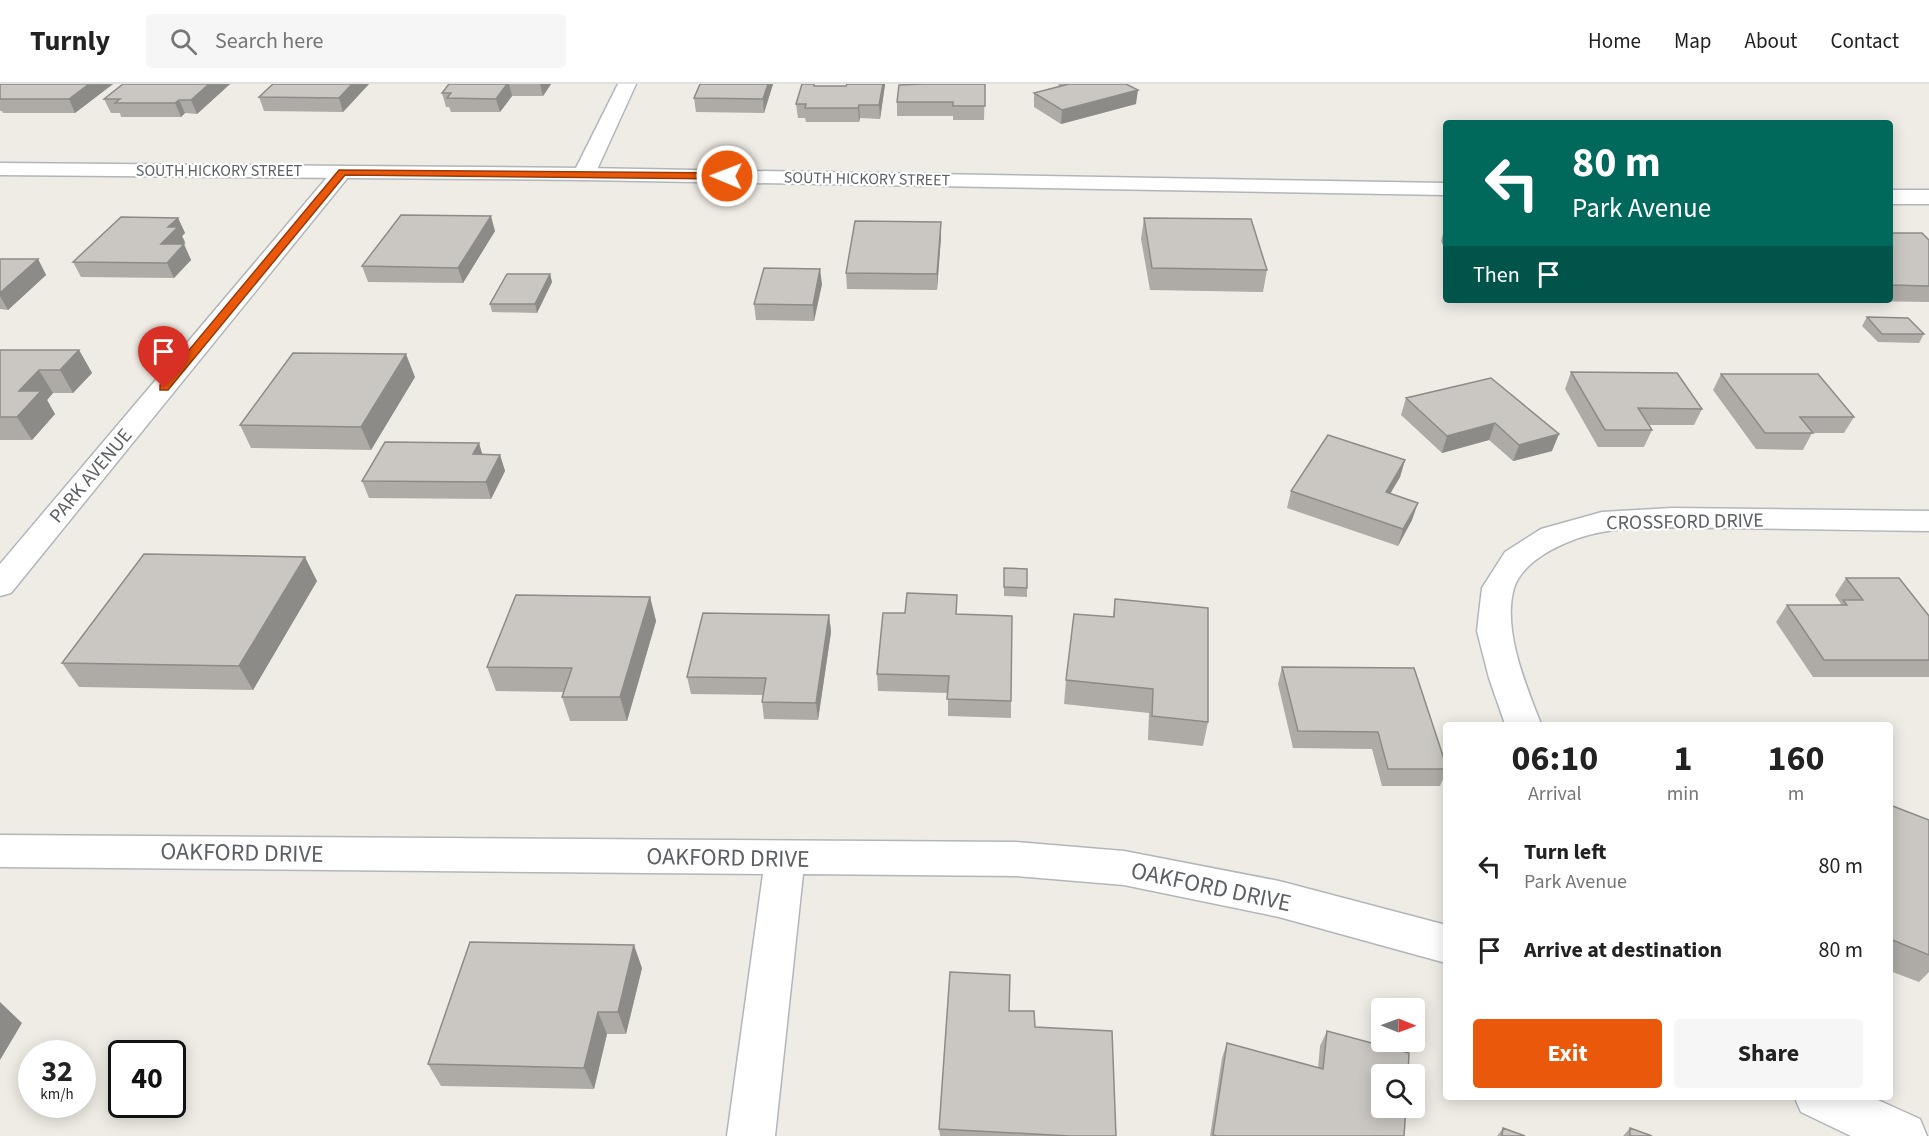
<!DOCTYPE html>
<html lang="en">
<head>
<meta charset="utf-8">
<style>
	body { margin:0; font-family:"Source Sans 3",sans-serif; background:#f6f6f6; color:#222; height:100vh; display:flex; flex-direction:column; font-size:22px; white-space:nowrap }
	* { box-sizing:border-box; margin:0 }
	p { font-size:20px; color:#767676 }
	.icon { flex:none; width:33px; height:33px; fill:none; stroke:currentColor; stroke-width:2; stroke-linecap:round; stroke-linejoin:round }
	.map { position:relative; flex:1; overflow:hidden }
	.sheet { position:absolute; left:1443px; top:638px; width:450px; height:378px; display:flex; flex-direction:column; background:#fff; border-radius:6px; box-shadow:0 3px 15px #0003 }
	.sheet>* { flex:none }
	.guide { position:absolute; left:1443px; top:36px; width:450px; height:183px; border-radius:6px; box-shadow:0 3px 15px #0003; background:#00695c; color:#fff; overflow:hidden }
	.needle { width:39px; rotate:91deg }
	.controls { position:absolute; left:1371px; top:914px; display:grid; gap:12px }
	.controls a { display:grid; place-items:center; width:54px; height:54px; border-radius:6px; background:#fff; box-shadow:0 3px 15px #0003; font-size:30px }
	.speed { position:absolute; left:18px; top:956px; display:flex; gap:12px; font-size:30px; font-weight:700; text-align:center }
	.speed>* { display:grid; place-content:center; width:78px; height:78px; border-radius:50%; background:#fff; box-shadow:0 3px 15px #0003; line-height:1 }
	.speed small { font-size:15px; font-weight:400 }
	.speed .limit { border:3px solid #111; border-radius:9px; background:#fff; color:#111 }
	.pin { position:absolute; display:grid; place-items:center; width:51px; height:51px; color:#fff; margin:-62px -26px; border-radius:50% 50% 50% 0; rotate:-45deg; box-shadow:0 0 6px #0007 }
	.pin .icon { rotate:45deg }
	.me { position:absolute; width:66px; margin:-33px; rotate:271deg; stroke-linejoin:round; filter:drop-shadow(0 0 4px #0008) }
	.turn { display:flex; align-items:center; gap:21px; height:126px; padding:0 30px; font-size:27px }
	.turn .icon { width:78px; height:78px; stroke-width:2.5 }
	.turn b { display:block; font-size:42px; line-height:51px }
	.then { display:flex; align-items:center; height:57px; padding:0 30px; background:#0003; gap:12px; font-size:22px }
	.eta { display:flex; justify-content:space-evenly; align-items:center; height:102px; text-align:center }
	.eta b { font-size:36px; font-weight:700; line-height:42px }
	.primary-button { display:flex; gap:12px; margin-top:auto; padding:12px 30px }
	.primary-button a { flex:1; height:69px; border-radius:6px; background:#ea580c; color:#fff; font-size:24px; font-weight:700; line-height:69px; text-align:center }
	.primary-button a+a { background:#f6f6f6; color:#222 }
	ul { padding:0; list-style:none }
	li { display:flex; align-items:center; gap:18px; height:84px; padding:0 30px }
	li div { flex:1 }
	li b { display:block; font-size:22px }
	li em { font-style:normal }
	header { display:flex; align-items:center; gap:36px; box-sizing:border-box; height:84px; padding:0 30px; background:#fff; border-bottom:2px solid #e0e0e0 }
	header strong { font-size:28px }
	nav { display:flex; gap:33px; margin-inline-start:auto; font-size:21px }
	.search { width:420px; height:54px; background:#f6f6f6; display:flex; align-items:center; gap:15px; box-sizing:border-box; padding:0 21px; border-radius:6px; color:#767676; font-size:22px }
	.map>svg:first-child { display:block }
</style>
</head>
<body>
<header>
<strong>Turnly</strong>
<div class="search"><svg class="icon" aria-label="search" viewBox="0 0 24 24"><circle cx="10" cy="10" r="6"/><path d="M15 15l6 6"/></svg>Search here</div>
<nav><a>Home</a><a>Map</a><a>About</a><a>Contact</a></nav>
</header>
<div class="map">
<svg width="1929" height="1052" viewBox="0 0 1929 1052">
	<rect width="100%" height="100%" fill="#efece5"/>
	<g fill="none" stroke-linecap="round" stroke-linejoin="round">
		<defs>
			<path id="street" d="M618,0H636L595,90L591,94L584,96L577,94L573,90Z
				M342,82L349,84L353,88L349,92L11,509L0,512V480L335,84Z
				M1672,424L1929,427V447C1862,446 1796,445 1729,444C1690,444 1641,441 1602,448C1573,453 1524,473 1514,504C1502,545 1526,602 1541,640H1505L1489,594L1477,547L1482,504L1505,468L1541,445L1602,428Z
				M0,751L1015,758L1124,767L1279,797L1446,841V879L1279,833L1124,801L1015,792L803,790L775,1052H727L763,790L0,783Z
				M1794,1012H1869L1920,1035L1927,1052H1851L1801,1028Z"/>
			<path id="secondary" d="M0,79L584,84L1446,99V111L584,96L0,91Z
				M1890,106H1929V120H1890Z"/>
		</defs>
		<use href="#street" stroke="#b2b6ba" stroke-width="3"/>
		<use href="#secondary" stroke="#b1b5ba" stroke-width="3"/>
		<use href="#street" fill="#fff" fill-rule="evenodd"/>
		<use href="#secondary" fill="#fff" fill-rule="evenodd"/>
	</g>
	<path fill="#aeaba7" d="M0,0H113L75,29H3L2,27H0Z
		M123,0H230L197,30L185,29L181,33H121L120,29H111L104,15Z
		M273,0H369L343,28L264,27L259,13Z
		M449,0H551L543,12H512L500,28H451L449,23H446L442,9Z
		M700,0H773L764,29L696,28L694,14Z
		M885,0L880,35L860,34L859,38H806L805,34H798L796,20L815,2H846Z
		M985,0L984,36H953V32H897V18Z
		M1058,0H1126L1136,20L1061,40L1034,23V9L1059,2Z
		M178,134L185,149L182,152L185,158L183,160L191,176L174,194L81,193L73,178Z
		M1144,134L1267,186L1263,208L1150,206L1141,155Z
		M941,138V153L937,206L847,205L846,189Z
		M1445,142H1446V168L1441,157Z
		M495,147L463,199L368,198L362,182Z
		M1890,149L1929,156V218L1863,217L1862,216H1890Z
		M0,175H38L46,191L8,226L0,225Z
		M550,190L552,198L537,229L492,228L490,220Z
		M822,200L814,237L756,236L754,220Z
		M1867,233L1924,250L1919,259L1878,258L1862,242Z
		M0,266H79L92,289L73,309H53L47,316L55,330L32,356H0Z
		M1571,288L1702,325L1694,341H1648L1652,346L1644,363H1598L1565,305Z
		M1721,290L1854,333L1844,349H1812L1803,366L1756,365L1713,306Z
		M415,293L371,366L251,364L240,341Z
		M1491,294L1552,367L1513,377L1489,356L1442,369L1401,331L1406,314Z
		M479,359L482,370L500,371L505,387L491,415L369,414L362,397Z
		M1405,376L1400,393L1390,410L1412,436L1398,462L1287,424L1291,407Z
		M1004,484L1027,504V513L1004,512Z
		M1846,494L1929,532V593H1813L1776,538L1787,521H1840L1841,520L1835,511Z
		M317,497L253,606L79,603L62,579Z
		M650,513L656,537L627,637H570L562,613L564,608L496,607L487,583Z
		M1115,515L1208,638L1203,662L1148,656L1149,629L1064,620L1066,596L1113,533Z
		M957,530L1011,617V634L948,632V609L878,607L877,590Z
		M829,531L831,548L818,636L764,635L762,618L763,611L691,610L687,593Z
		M1282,583L1446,681V689L1440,702H1382L1372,665L1293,664L1278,600Z
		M1890,721L1929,871V888L1919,898L1890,887Z
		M642,884L626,950H607L594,1005L441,1002L428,980Z
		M1009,927L1116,1052H940L939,1045Z
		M1327,947L1404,1052H1210L1222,974L1227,959L1318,984L1320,962Z
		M1503,1044L1525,1052H1497Z
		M1630,1044L1652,1052H1623Z"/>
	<path fill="#8d8b88" d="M89,0H113L75,29L69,15Z
		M209,0H230L197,30L191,16Z
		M352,0H369L343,28L339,14Z
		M507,0H509L512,12L500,28L496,15Z
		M540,0H551L543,12Z
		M768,0H773L764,29L763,15Z
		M883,0H885V1L880,35L879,21Z
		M1138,6L1136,20L1061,40L1062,26Z
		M179,16L185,29L181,33L175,19Z
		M859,21L860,34L859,38L858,24Z
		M491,132L495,147L463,199L458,184Z
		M178,134L185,149L182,152L185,158L169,175L161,160L168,143Z
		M941,138V153L937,206V190Z
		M184,160L191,176L174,194L167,179Z
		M38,175L46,191L8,226L0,212V209Z
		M820,185L822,200L814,237L813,221Z
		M550,190L552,198L537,229L535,220Z
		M79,266L92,289L73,309L60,286Z
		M406,270L415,293L371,366L361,343Z
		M39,286L53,309L47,316L55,330L32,356L17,333L19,307Z
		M1495,339L1489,356L1442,369L1447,352Z
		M1559,350L1552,367L1513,377L1519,361Z
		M479,359L484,376L473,370Z
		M500,371L505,387L491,415L486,398Z
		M1405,376L1400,393L1381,425L1386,408Z
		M1418,419L1412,436L1398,462L1403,445Z
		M305,473L317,497L253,606L239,582Z
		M650,513L656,537L627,637L620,613Z
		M829,531L831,548L818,636L816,619Z
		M634,861L642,884L626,950L618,928Z
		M0,918L22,939L0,976Z
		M598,928L607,950L594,1005L584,984Z"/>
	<path fill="#cac7c2" stroke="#8d8b88" stroke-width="1.5" d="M0,0H89L69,15H0Z
		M123,0H209L191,16H179L175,19H115L120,15H104Z
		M273,0H352L339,14L259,13Z
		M449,0H507L496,15L447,14L451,9H442Z
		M700,0H768L763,15L694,14Z
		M802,0H814V2H846L847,0H883L879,21H859L858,24H805L806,20H796Z
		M924,0H985V22H953V18H897L899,1Z
		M1069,0H1126L1138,6L1062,26L1034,9Z
		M401,131L491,132L458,184L362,182Z
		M121,133L178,134L168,143H178L161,160H184L167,179L73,178Z
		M1144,134L1251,135L1267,186L1152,184Z
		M855,137L941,138L937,190L846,189Z
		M1890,149H1922L1929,156V202L1890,201Z
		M0,175H38L0,209Z
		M764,184L820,185L813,221L754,220Z
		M507,190H550L535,220H490Z
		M1867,233L1908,234L1924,250H1882Z
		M0,266H79L60,286H39L19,307H41L17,333H0Z
		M293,269L406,270L361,343L240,341Z
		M1571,288L1677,289L1702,325L1638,324L1652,346H1605Z
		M1721,290H1818L1854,333H1800L1813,349H1765Z
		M1491,294L1559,350L1519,361L1495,339L1447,352L1406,314Z
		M1328,351L1405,376L1386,408L1418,419L1403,445L1291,407Z
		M385,358L479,359L473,370L500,371L486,398L362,397Z
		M144,470L305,473L239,582L62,579Z
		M1004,484L1027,485V504L1004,503Z
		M1846,494H1899L1929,532V576H1824L1787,521H1847L1843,516H1863Z
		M907,509L957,511L956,530L1012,532L1011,617L947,615L949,592L877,590L883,529H905Z
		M516,511L650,513L620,613H562L572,584L487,583Z
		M1115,515L1208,524V638L1152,632L1153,605L1066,596L1074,530L1114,533Z
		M703,529L829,531L816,619L762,618L766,594L687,593Z
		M1282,583L1414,584L1446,681V685H1388L1378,648L1298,647Z
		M1890,721L1929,736V871L1890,855Z
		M470,858L634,861L618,928H598L584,984L428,980Z
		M950,888L1010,891L1009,927H1034L1035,943L1112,947L1116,1052H1070L939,1045Z
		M1327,947L1409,969L1408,990H1382V1023H1406L1404,1052H1217L1213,1051L1227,959L1323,985Z
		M1503,1044L1525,1052H1502Z
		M1630,1044L1652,1052H1630Z"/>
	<path fill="#ea580c" stroke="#983908" stroke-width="1.5" d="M339,86L727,89L732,92L727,95L345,91L168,306H160V301Z"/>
	<g text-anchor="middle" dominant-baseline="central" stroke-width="4.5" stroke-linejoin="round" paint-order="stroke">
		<g font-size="16" fill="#5d6165" stroke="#fff">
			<text x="219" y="87">SOUTH HICKORY STREET</text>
			<text transform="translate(867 95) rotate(1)">SOUTH HICKORY STREET</text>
		</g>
		<g font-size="20" fill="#5d6165" stroke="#fff">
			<text transform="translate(91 392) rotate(-50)">PARK AVENUE</text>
			<text transform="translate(1685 438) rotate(-1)">CROSSFORD DRIVE</text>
		</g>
		<g font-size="24" fill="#5d6165" stroke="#fff">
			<text transform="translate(242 769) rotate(1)">OAKFORD DRIVE</text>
			<text transform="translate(728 774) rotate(1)">OAKFORD DRIVE</text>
			<text transform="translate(1211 803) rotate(12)">OAKFORD DRIVE</text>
		</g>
	</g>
</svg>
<div class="controls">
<a><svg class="needle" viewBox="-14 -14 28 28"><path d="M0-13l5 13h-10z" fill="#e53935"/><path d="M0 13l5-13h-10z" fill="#767676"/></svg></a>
<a><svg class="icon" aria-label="search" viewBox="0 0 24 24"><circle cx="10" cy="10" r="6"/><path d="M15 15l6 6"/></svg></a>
</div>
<div class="speed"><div>32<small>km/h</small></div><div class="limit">40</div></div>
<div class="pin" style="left:164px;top:304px;background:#d93025"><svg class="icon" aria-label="arrive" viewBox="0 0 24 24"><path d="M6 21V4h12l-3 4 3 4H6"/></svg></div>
<svg class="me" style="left:727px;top:92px" viewBox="-20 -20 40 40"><circle r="17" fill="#ea580c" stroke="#fff" stroke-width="3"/><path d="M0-11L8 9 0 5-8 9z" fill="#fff"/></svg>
<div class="guide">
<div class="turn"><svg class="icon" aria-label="left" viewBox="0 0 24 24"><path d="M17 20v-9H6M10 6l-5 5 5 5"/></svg><div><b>80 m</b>Park Avenue</div></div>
<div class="then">Then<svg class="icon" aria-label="arrive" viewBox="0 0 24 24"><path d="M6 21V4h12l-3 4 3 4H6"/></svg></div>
</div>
<section class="sheet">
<div class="eta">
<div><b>06:10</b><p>Arrival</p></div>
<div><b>1</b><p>min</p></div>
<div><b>160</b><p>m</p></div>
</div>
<ul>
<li><svg class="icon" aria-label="left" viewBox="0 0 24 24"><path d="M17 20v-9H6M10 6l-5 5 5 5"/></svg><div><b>Turn left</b><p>Park Avenue</p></div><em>80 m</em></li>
<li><svg class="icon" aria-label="arrive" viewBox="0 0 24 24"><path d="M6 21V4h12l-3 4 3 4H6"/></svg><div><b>Arrive at destination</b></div><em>80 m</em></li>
</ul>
<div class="primary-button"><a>Exit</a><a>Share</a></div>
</section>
</div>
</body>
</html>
